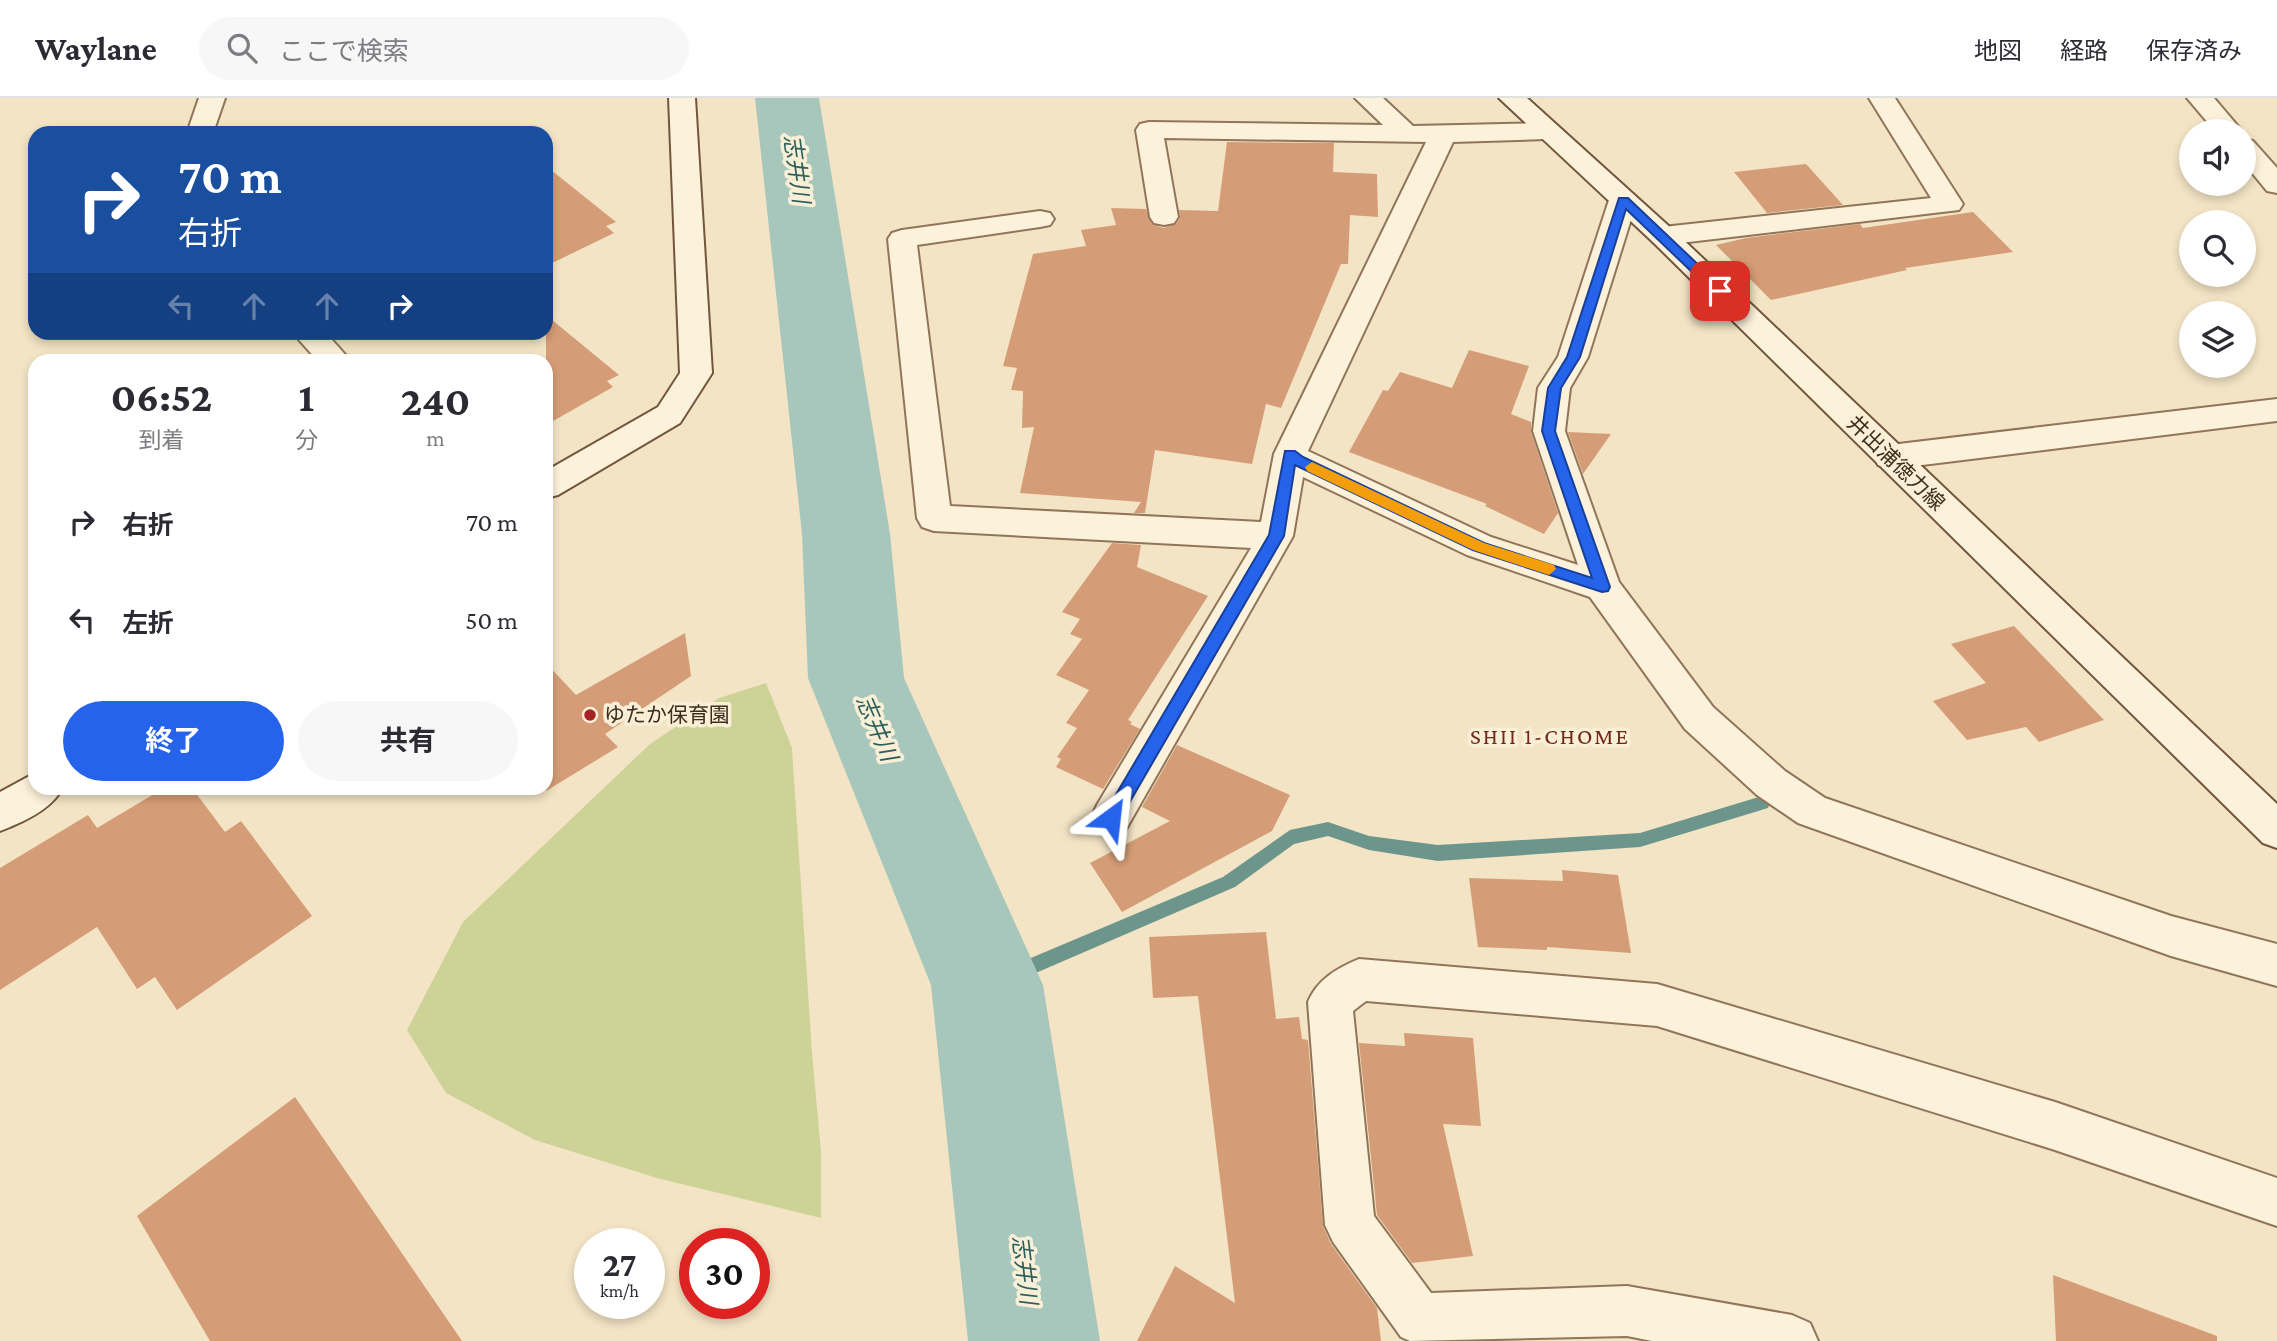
<!DOCTYPE html>
<html lang="ja">
<head>
<meta charset="utf-8">
<style>
	body { margin:0; font-family:"Crimson Pro","Noto Sans JP",serif; background:#f7f7f7; color:#2b2b33; height:100vh; display:flex; flex-direction:column; font-size:26px; white-space:nowrap }
	* { box-sizing:border-box; margin:0 }
	p { font-size:23px; color:#7c7c81 }
	.icon { flex:none; width:38px; height:38px; fill:none; stroke:currentColor; stroke-width:2; stroke-linecap:round; stroke-linejoin:round }
	.map { position:relative; flex:1; overflow:hidden }
	.side { position:absolute; left:28px; top:256px; width:525px; height:441px; display:flex; flex-direction:column; background:#fff; border-radius:21px; box-shadow:0 4px 10px #0003 }
	.side>* { flex:none }
	.top-card { position:absolute; left:28px; top:28px; width:525px; height:214px; border-radius:21px; box-shadow:0 4px 10px #0003; background:#1a4fa0; color:#fff; overflow:hidden }
	.buttons { position:absolute; left:2179px; top:21px; display:grid; gap:14px }
	.buttons a { display:grid; place-items:center; width:77px; height:77px; border-radius:50%; background:#fff; box-shadow:0 4px 10px #0003; font-size:35px }
	.speed { position:absolute; left:574px; top:1130px; display:flex; gap:14px; font-size:35px; font-weight:700; text-align:center }
	.speed>* { display:grid; place-content:center; width:91px; height:91px; border-radius:50%; background:#fff; box-shadow:0 4px 10px #0003; line-height:1 }
	.speed small { font-size:18px; font-weight:400 }
	.speed .limit { border:10px solid #d22; background:#fff; color:#111 }
	.pin { position:absolute; display:grid; place-items:center; width:60px; height:60px; color:#fff; margin:-30px; border-radius:14px; box-shadow:0 4px 10px #0006 }
	.me { position:absolute; width:77px; margin:-38px; rotate:30deg; stroke-linejoin:round; filter:drop-shadow(0 0 5px #0008) }
	.turn { display:flex; align-items:center; gap:24px; height:147px; padding:0 35px; font-size:32px }
	.turn .icon { width:91px; height:91px; stroke-width:2.5 }
	.turn b { display:block; font-size:49px; line-height:60px }
	.lanes { display:flex; align-items:center; height:66px; padding:0 35px; background:#0003; justify-content:center; gap:35px; direction:ltr }
	.lanes .off { opacity:.35 }
	.eta { display:flex; justify-content:space-evenly; align-items:center; height:119px; text-align:center }
	.eta b { font-size:42px; font-weight:700; line-height:49px }
	.primary-button { display:flex; gap:14px; margin-top:auto; padding:14px 35px }
	.primary-button a { flex:1; height:80px; border-radius:42px; background:#2563eb; color:#fff; font-size:28px; font-weight:700; line-height:80px; text-align:center }
	.primary-button a+a { background:#f7f7f7; color:#2b2b33 }
	ul { padding:0; list-style:none }
	li { display:flex; align-items:center; gap:21px; height:98px; padding:0 35px }
	li div { flex:1 }
	li b { display:block; font-size:26px }
	li em { font-style:normal }
	header { display:flex; align-items:center; gap:42px; box-sizing:border-box; height:98px; padding:0 35px; background:#fff; border-bottom:2px solid #e1e1e2 }
	header strong { font-size:33px }
	nav { display:flex; gap:38px; margin-inline-start:auto; font-size:24px }
	.search { width:490px; height:63px; background:#f7f7f7; display:flex; align-items:center; gap:18px; box-sizing:border-box; padding:0 24px; border-radius:38px; color:#7c7c81; font-size:26px }
	.map>svg:first-child { display:block }
</style>
</head>
<body>
<header>
<strong>Waylane</strong>
<div class="search"><svg class="icon" aria-label="search" viewBox="0 0 24 24"><circle cx="10" cy="10" r="6"/><path d="M15 15l6 6"/></svg>ここで検索</div>
<nav><a>地図</a><a>経路</a><a>保存済み</a></nav>
</header>
<div class="map">
<svg width="2277" height="1243" viewBox="0 0 2277 1243">
	<rect width="100%" height="100%" fill="#f3e4c5"/>
	<path fill="#cdd397" d="M766,585L792,650L812,955L821,1054V1120L657,1080L535,1042L446,995L407,932L463,824L650,646L719,600Z"/>
	<g fill="none" stroke-linecap="round" stroke-linejoin="round">
		<path fill="#6c958b" fill-rule="evenodd" d="M1762,698L1768,700L1770,705L1768,710L1640,749L1438,763L1369,752L1328,738L1294,746L1235,789L987,896L981,893L978,887L981,881L1223,779L1290,732L1328,724L1369,738L1438,747L1640,735Z"/>
		<path fill="#a7c6bc" fill-rule="evenodd" d="M755,0H819L890,436L904,580L1043,887L1100,1243H968L931,887L808,580L802,436Z"/>
	</g>
	<path fill="#d59d77" d="M1227,44L1334,45L1333,74L1377,76L1378,119L1350,117L1348,166H1341L1281,310L1266,306L1252,366L1155,352L1145,415H1134L1141,404L1020,395L1034,329L1022,330L1023,293L1011,292L1017,270L1003,268L1033,156L1086,148L1081,132L1116,127L1111,110L1146,111L1152,126L1163,130L1176,126L1180,120L1179,112L1218,113Z
		M1806,66L1843,107L1767,115L1734,74Z
		M546,68L616,124L606,128L614,135L546,168Z
		M1973,114L2013,154L1905,170L1907,172L1771,202L1716,147L1746,140L1860,126L1863,130Z
		M546,217L619,277L607,283L613,289L546,327Z
		M1469,252L1529,268L1511,316L1531,324V334L1558,415L1544,436L1485,408L1487,406L1349,354L1383,292L1388,293L1400,274L1452,290Z
		M1568,334L1611,336L1583,376Z
		M1112,445L1141,447L1137,469L1208,498L1128,622L1132,624L1130,626L1140,631L1103,691L1056,669L1061,661L1057,659L1077,630L1066,625L1089,592L1056,577L1082,541L1070,536L1080,521L1062,514Z
		M2014,528L2104,622L2039,644L2026,629L1967,642L1933,603L1986,585L1951,546Z
		M685,535L691,578L605,636L618,649L546,693V565L576,597Z
		M1177,647L1290,697L1272,733L1122,814L1090,765L1170,723L1142,709Z
		M164,690H192L225,734L241,723L312,818L177,912L155,879L137,891L97,829L0,892V770L88,717L97,730Z
		M1562,772L1618,777L1631,855L1547,849V852L1478,849L1469,780L1563,783Z
		M1266,834L1276,921L1299,919L1302,941L1308,942L1323,1128L1331,1146L1377,1210L1381,1243H1137L1175,1168L1235,1205L1198,898L1153,900L1149,839Z
		M1404,935L1473,940L1481,1028L1443,1026L1473,1158L1412,1165L1377,1117L1359,945L1405,948Z
		M295,999L462,1243H210L137,1118Z
		M2053,1177L2217,1238V1243H2056Z"/>
	<g fill="none" stroke-linecap="round" stroke-linejoin="round">
		<defs>
			<path id="street" d="M199,0H225L213,35H187Z
				M1355,0H1383L1413,28L1546,25L1555,27L1559,33L1555,39L1546,41L1453,44L1308,353L1491,439L1578,467L1533,333L1538,290L1558,259L1609,102L1613,96L1623,94L1633,96L1637,102L1588,259L1570,290L1565,333L1619,484L1713,609L1785,673L1825,700L2171,818L2277,846V888L2171,858L1798,725L1757,697L1685,631L1590,499L1467,457L1303,379L1293,438L1125,733L1111,738L1097,733L1091,720L1097,707L1251,450L934,433L922,429L917,420L888,141L892,135L902,132L1040,113L1050,115L1054,121L1050,127L1040,129L917,147L950,408L1261,424L1274,356L1426,44L1164,40L1178,119L1174,125L1164,127L1154,125L1150,119L1136,32L1140,26L1149,24L1383,27Z
				M1869,0H1895L1963,106L1959,112L1663,147L1653,144L1649,138L1653,132L1663,129L1931,100Z
				M2187,0H2214L2242,33H2215Z
				M2244,41L2253,43L2277,70V95L2267,93L2244,65Z
				M292,234H325L350,262H317Z
				M2277,301V323L1890,371L1878,367L1874,359L1878,351L1890,347Z
				M1359,861L1657,886L2055,1004L2277,1080V1128L2055,1052L1657,928L1366,903L1353,913L1374,1118L1431,1195L1627,1188L1792,1217L1810,1225L1818,1243H1652L1627,1238L1410,1243L1401,1239L1333,1144L1325,1127L1308,904C1317,882 1337,870 1359,861Z"/>
			<path id="secondary" d="M669,0H695L712,275L680,325L558,397L546,400V373L658,309L680,275Z
				M1499,0H1527L1673,132L2277,706V750L2263,745L1653,144Z
				M35,675V690H62C53,711 21,725 0,733V694Z"/>
		</defs>
		<use href="#street" stroke="#907559" stroke-width="4"/>
		<use href="#secondary" stroke="#72563c" stroke-width="4"/>
		<use href="#street" fill="#fcf1da" fill-rule="evenodd"/>
		<use href="#secondary" fill="#fcf1da" fill-rule="evenodd"/>
	</g>
	<path fill="#2563eb" stroke="#184099" stroke-width="2" d="M1619,100H1628L1726,193L1720,197L1715,196L1626,111L1580,259L1561,290L1555,333L1610,489L1608,493L1602,494L1473,452L1295,367L1284,438L1117,726L1111,728L1105,726L1102,720L1105,715L1269,437L1285,353H1295L1303,359L1484,445L1592,480L1542,333L1548,290L1567,259Z"/>
	<path fill="#f59e0b" d="M1312,364L1484,445L1554,467L1556,471L1549,477L1473,452L1307,373L1305,369Z"/>
	<circle fill="#a62225" stroke="#f9eed6" stroke-width="2.5" cx="590" cy="617" r="7"/>
	<g text-anchor="middle" dominant-baseline="central" stroke-width="7" stroke-linejoin="round" paint-order="stroke">
		<g font-size="21" fill="#3f2d1e" stroke="#f9eed6">
			<text transform="translate(1896 365) rotate(44)">井出浦徳力線</text>
		</g>
		<g font-size="21" fill="#3f2d1e" stroke="#f9eed6" text-anchor="start">
			<text x="604" y="617">ゆたか保育園</text>
		</g>
		<g font-size="23" font-style="italic" fill="#2c605c" stroke="#f9eed6">
			<text transform="translate(797 71) rotate(82)">志井川</text>
			<text transform="translate(877 630) rotate(67)">志井川</text>
			<text transform="translate(1025 1172) rotate(83)">志井川</text>
		</g>
		<g font-size="23" letter-spacing="2" fill="#702a19" stroke="#f9eed6">
			<text x="1550" y="638">SHII 1-CHOME</text>
		</g>
	</g>
</svg>
<div class="buttons">
<a><svg class="icon" aria-label="sound" viewBox="0 0 24 24"><path d="M4 9h4l5-4v14l-5-4H4zM17 9q2 3 0 6"/></svg></a>
<a><svg class="icon" aria-label="search" viewBox="0 0 24 24"><circle cx="10" cy="10" r="6"/><path d="M15 15l6 6"/></svg></a>
<a><svg class="icon" aria-label="layers" viewBox="0 0 24 24"><path d="M12 4l9 5-9 5-9-5zM3 14l9 5 9-5"/></svg></a>
</div>
<div class="speed"><div>27<small>km/h</small></div><div class="limit">30</div></div>
<div class="pin" style="left:1720px;top:193px;background:#d93025"><svg class="icon" aria-label="arrive" viewBox="0 0 24 24"><path d="M6 21V4h12l-3 4 3 4H6"/></svg></div>
<svg class="me" style="left:1111px;top:720px" viewBox="-20 -20 40 40"><path d="M0-17L14 15 0 8-14 15z" fill="#2563eb" stroke="#fff" stroke-width="4"/></svg>
<div class="top-card">
<div class="turn"><svg class="icon" aria-label="right" viewBox="0 0 24 24"><path d="M7 20v-9h11M14 6l5 5-5 5"/></svg><div><b>70 m</b>右折</div></div>
<div class="lanes"><svg class="icon off" aria-label="left" viewBox="0 0 24 24"><path d="M17 20v-9H6M10 6l-5 5 5 5"/></svg><svg class="icon off" aria-label="ahead" viewBox="0 0 24 24"><path d="M12 20V5M6 11l6-6 6 6"/></svg><svg class="icon off" aria-label="ahead" viewBox="0 0 24 24"><path d="M12 20V5M6 11l6-6 6 6"/></svg><svg class="icon" aria-label="right" viewBox="0 0 24 24"><path d="M7 20v-9h11M14 6l5 5-5 5"/></svg></div>
</div>
<section class="side">
<div class="eta">
<div><b>06:52</b><p>到着</p></div>
<div><b>1</b><p>分</p></div>
<div><b>240</b><p>m</p></div>
</div>
<ul>
<li><svg class="icon" aria-label="right" viewBox="0 0 24 24"><path d="M7 20v-9h11M14 6l5 5-5 5"/></svg><div><b>右折</b></div><em>70 m</em></li>
<li><svg class="icon" aria-label="left" viewBox="0 0 24 24"><path d="M17 20v-9H6M10 6l-5 5 5 5"/></svg><div><b>左折</b></div><em>50 m</em></li>
</ul>
<div class="primary-button"><a>終了</a><a>共有</a></div>
</section>
</div>
</body>
</html>
